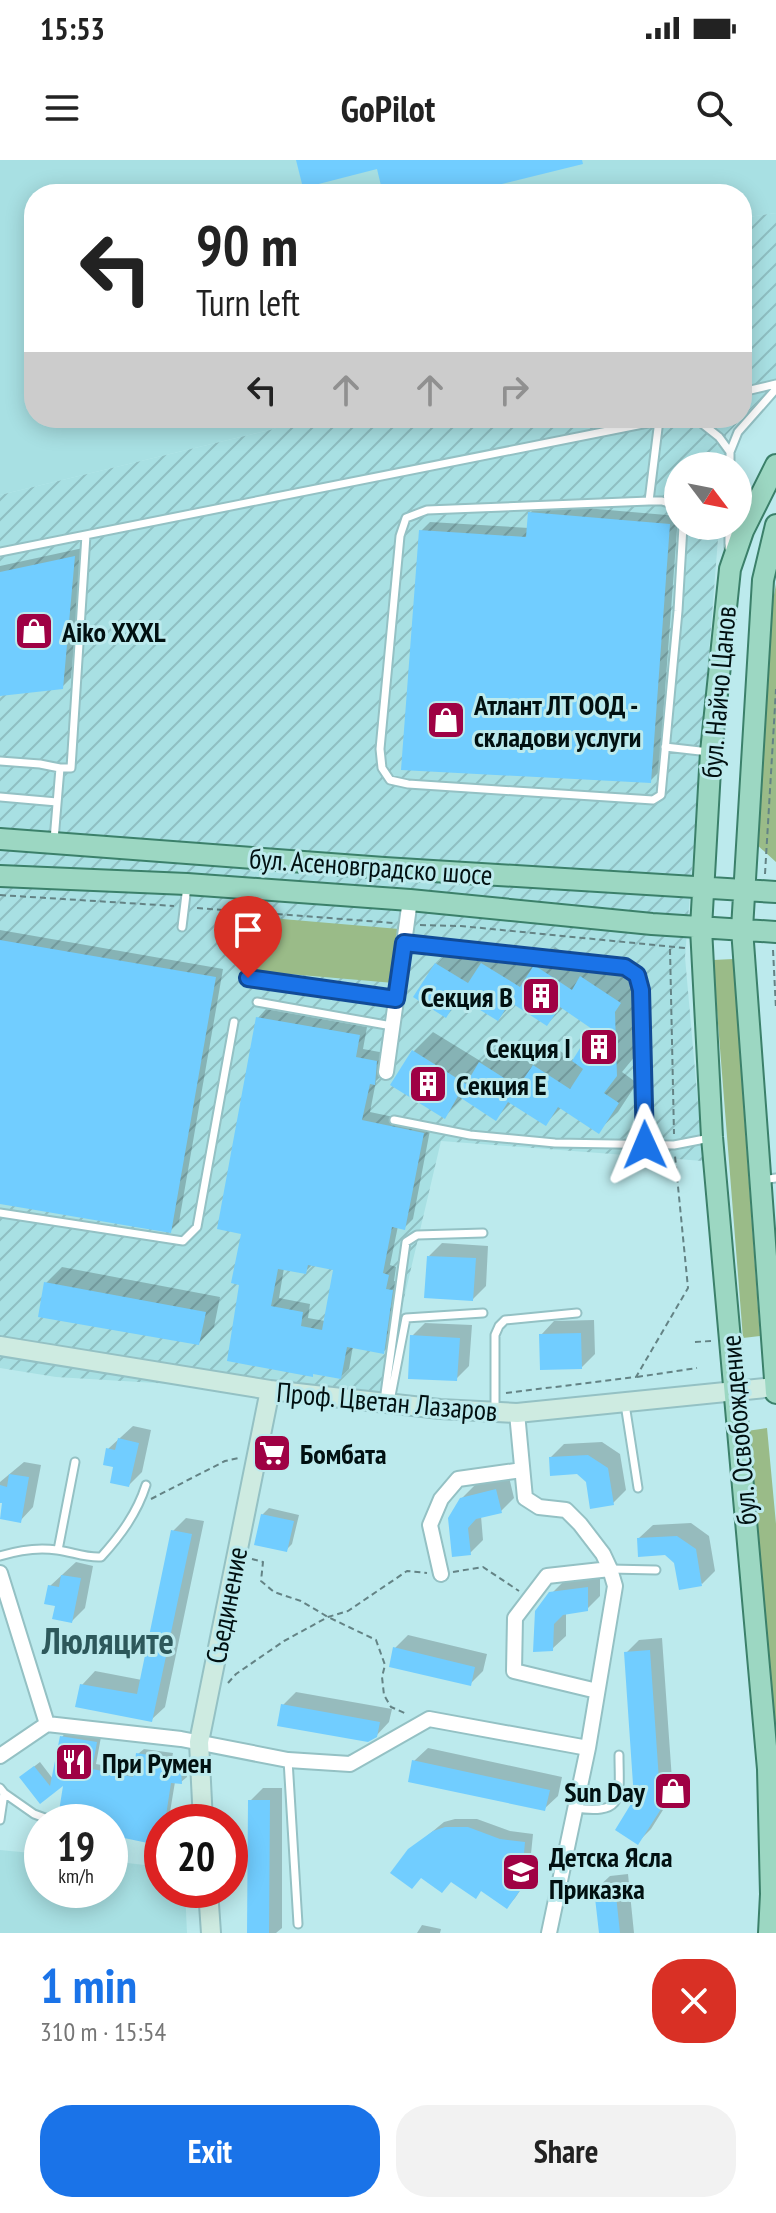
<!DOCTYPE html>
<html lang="en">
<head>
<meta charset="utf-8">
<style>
	body { margin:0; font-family:"PT Sans Narrow",sans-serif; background:#f2f2f2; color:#222; height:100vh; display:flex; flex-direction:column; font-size:30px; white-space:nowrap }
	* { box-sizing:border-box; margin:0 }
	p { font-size:26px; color:#767676 }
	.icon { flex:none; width:44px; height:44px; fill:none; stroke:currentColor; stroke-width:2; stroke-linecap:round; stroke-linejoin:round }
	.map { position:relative; height:1773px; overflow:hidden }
	.details { display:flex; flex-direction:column; background:#fff; flex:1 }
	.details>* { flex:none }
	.hud { position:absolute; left:24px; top:24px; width:728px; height:244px; border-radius:32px; box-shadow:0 4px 20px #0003; background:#fff; color:#222; overflow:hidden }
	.needle { width:52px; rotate:122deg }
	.fabs { position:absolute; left:664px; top:292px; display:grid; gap:16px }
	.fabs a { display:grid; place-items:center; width:88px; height:88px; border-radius:50%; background:#fff; box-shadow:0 4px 20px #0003; font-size:40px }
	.speed { position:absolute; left:24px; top:1644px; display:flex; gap:16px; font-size:40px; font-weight:700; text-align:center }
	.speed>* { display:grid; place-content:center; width:104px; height:104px; border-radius:50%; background:#fff; box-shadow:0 4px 20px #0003; line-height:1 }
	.speed small { font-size:20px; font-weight:400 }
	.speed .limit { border:12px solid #d22; background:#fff; color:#111 }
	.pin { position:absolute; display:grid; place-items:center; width:68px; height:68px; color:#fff; margin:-82px -34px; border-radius:50% 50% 50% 0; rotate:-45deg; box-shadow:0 0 8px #0007 }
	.pin .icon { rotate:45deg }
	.me { position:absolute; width:88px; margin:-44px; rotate:359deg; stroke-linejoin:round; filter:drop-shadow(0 0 6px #0008) }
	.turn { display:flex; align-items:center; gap:28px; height:168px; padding:0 40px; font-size:36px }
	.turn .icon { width:104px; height:104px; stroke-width:2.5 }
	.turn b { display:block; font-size:56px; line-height:68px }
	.lanes { display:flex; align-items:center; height:76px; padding:0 40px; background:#0003; justify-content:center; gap:40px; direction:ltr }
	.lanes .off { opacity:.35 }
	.round { display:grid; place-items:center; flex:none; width:84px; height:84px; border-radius:32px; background:#f2f2f2 }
	.overview { display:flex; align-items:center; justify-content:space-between; height:136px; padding:0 40px }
	h1 { font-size:48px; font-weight:600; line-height:60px; color:#1a73e8 }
	.primary-button { display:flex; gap:16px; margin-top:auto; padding:16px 40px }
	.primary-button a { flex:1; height:92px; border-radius:32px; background:#1a73e8; color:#fff; font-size:32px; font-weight:600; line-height:92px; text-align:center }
	.primary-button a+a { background:#f2f2f2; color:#222 }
	.status { display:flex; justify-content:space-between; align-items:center; height:56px; padding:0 40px; background:#fff; direction:ltr }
	.status svg { height:22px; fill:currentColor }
	header { display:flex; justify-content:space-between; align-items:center; height:104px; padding:0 40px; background:#fff; font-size:36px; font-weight:600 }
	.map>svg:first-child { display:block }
</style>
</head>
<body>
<div class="status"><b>15:53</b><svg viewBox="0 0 49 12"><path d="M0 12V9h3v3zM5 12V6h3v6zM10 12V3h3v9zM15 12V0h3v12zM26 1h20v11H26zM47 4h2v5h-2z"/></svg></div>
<header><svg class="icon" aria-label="menu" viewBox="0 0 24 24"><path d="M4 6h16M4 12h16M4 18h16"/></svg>GoPilot<svg class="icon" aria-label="search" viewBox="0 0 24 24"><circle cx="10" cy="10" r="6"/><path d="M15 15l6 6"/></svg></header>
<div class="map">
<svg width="776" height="1773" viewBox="0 0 776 1773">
	<defs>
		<pattern id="industrial-furrows" width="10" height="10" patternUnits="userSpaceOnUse" patternTransform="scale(2)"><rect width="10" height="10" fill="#a8e0e3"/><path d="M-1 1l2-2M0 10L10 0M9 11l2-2" fill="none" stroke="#8fbfc2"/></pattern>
	</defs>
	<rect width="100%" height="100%" fill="#bceaed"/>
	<path fill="#a8e0e3" d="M0,0H776V53L742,58V34H34V258H295L274,269L0,335Z
		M0,1690L42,1694V1730H110V1701L162,1707V1730H185L187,1773H0Z"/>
	<path fill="url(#industrial-furrows)" d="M776,53V223L726,275L724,306H678V366H719L685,797L703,1001L441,981L382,1232H306L56,1217L0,1208V335L274,269L295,258H742V58Z"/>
	<path fill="#9abb88" d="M776,424V702L755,683L772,446Z
		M259,757L399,769L394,823L254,811Z
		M733,799L760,1176L743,1178L713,800Z
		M767,1268L776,1364V1593L747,1271Z"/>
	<path fill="#0003" fill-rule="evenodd" d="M539,344L678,356L659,612L650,621L421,371L430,362L529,368L530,353Z
		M83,388L71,518L62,527L0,534V406Z
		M0,770L223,809L179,1062L170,1070L0,1042Z
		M456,784L484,802L502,785L536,806L555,787L590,810L601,798L639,823L634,830L636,895L622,912L637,923L618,952L598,971L562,947L545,964L512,942L496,958L463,937L444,956L393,925L414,891L433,872L482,902L500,884L535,906L554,887L575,901L595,868L564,847L547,864L514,842L498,859L464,837L446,856L416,837L437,804Z
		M266,849L367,867L363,889L385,893L383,914L376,921L370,952L431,965L413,1059L404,1068L398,1066L390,1105L396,1107L394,1121L400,1122L392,1184L383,1192L353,1186L349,1209L341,1217L242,1123L243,1072L258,858ZM313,1104L336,1108L325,1161L308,1158L310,1144L279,1138L284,1108L305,1112Z
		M442,1083L488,1086L486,1126L473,1139L429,1096Z
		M62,1107L220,1137L214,1167L199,1183L46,1123Z
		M594,1160L595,1194L582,1207L541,1175L554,1161Z
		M425,1163L472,1165L469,1206L456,1219L412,1176Z
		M133,1266L151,1270L142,1312L129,1325L108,1289Z
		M278,1276L289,1278L286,1294L282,1298L274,1280Z
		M602,1282L620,1294L626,1330L613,1343L577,1312L551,1297L564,1284Z
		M24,1302L41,1305L33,1347L20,1361L4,1341H0V1322Z
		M509,1317L514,1338L501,1351L481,1356L483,1380L470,1393L461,1339L475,1325Z
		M269,1348L299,1355L292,1384L286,1390L262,1355Z
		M186,1358L204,1361L165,1547L151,1560L82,1525L95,1511L142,1520L173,1371Z
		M691,1363L709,1376L715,1411L702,1424L666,1393L639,1378L653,1365Z
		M76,1402L93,1406L85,1448L72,1461L57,1444L50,1426Z
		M600,1415V1436L587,1449L566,1453V1476L552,1489L551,1434L565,1420Z
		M408,1475L487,1494L483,1511L470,1524L395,1488Z
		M662,1478L673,1634L651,1669L638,1682L626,1493L639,1480Z
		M296,1532L392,1549L389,1562L376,1576L283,1545Z
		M67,1571L101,1577L96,1604L136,1611L138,1594L144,1589L173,1593L171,1604L186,1605L187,1617L181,1622H175L170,1652L184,1655L182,1662H162V1684L110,1674V1662H75L77,1651L65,1621L41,1641L27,1612L40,1602L53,1619L62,1577Z
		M428,1588L562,1617L558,1636L544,1649L414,1601Z
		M263,1628H282V1768L276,1773H249L250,1641Z
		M455,1659H477L510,1671L533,1674L531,1694L523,1702L532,1713L515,1738L507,1747L482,1730L410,1690L444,1662Z
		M628,1714L634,1773H601L596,1729L610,1716Z
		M422,1765L441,1769L440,1773H417Z"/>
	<path fill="#71cdff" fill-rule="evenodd" d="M296,0H582L583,4L462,34H383L377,9L303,28Z
		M528,352L670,364L651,623L401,610L419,370L526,377Z
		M75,396L63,529L0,536V412Z
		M0,780L216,817L171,1073L0,1044Z
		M435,803L468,823L481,803L520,827L534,805L572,830L580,816L621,843L615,852L617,916L604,933L619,943L599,974L558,947L546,966L508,942L496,961L458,936L445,959L390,925L412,890L466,924L479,902L518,927L533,905L570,929L583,909L572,901L592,869L560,847L547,866L510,842L498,861L459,837L446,858L413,837Z
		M256,857L360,875L356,897L377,901L375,925L370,924L362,960L424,973L405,1070L392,1067L383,1113L389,1115L386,1129L393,1130L384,1194L347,1187L341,1219L313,1214V1217L227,1201L239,1125L231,1123L241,1074L217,1069ZM308,1105L333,1110L322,1170L301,1166L303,1152L271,1146L278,1109L306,1114Z
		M427,1096L476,1098L473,1141L424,1138Z
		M44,1122L206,1152L199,1185L38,1157Z
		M581,1173L582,1209L540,1210L539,1174Z
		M410,1175L460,1178L457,1221L408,1219Z
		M118,1278L139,1283L129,1327L110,1323L113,1307L103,1305L106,1288L115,1290Z
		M272,1279L286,1282L283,1301L268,1300Z
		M588,1295L608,1308L614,1345L590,1349L586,1322L577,1314L550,1316L549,1297Z
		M9,1314L29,1317L21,1363L0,1359L2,1343H0V1325L7,1327Z
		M496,1329L502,1353L476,1359L468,1368L471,1395L452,1397L448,1358L460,1338Z
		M261,1354L294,1361L287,1392L254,1385Z
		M171,1370L192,1374L152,1562L75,1547L80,1524L137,1534Z
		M677,1376L696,1389L702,1426L679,1430L674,1403L665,1395L638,1397L637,1378Z
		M61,1415L81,1418L72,1463L52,1459L55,1446L44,1444L48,1425L59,1427Z
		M588,1427V1451L563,1455L554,1464L553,1491L533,1492L535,1451L549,1432Z
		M393,1487L475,1507L471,1526L389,1507Z
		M650,1490L661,1649L638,1685L615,1670L634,1639L624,1492Z
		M281,1544L380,1562L377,1577L368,1582L277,1566Z
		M60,1576L97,1582L92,1609L133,1617L136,1593L169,1598L167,1608L181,1610L182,1624L171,1623L165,1662H162V1686L110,1675V1662H73L74,1653L59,1651L63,1626L40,1644L19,1617L34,1606L50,1626Z
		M412,1600L550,1630L545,1651L408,1622Z
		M248,1640H270L269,1773H247Z
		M445,1667H468L500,1679L525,1682L523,1705L508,1704L525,1723L507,1749L481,1731L476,1739L451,1722L442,1733L421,1718L412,1729L390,1713L408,1689L433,1671Z
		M615,1726L620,1773H599L594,1729Z"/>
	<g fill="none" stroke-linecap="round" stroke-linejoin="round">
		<defs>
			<path id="lane" d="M742,232L776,224
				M730,292L738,272L776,229
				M649,341L659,260
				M678,346L662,341H649L427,350L406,358L400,376L380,589L382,608L390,620L408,624L653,640L661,635L678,451L683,366
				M729,366V388
				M0,392L658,261L700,262L719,277L730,292V306
				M665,587L709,592
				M0,601L40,604L60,608L54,680
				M60,608H71L86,375
				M0,637L57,642
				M182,767L187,726
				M404,783L625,807L637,815L641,830L645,985
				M248,818L396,839
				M257,842L392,866
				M394,960L470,975L555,983L674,985L710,978
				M762,1020L776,1018
				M0,1053L183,1081L197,1067L234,862
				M384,1241L406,1082L417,1075L483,1073
				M390,1241L406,1158L483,1153
				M625,1244L638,1328
				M495,1249V1175L499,1166L505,1160L577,1153
				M58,1390L75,1302
				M0,1396C19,1390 37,1387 57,1390C73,1392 85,1398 101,1397C121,1375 137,1353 146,1325
				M610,1409L656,1410
				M288,1600L298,1764
				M0,1628L4,1633L0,1660
				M4,1633L34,1654L56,1662
				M575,1648C626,1655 619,1637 619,1595"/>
			<path id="street" d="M386,912L410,740
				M517,1253L525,1338L539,1347L566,1350L580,1364L603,1394L610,1409L615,1426L588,1588L549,1773
				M0,1413L47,1564
				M441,1414L430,1365L441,1339L458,1319L522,1310
				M597,1531L514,1511L515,1458L547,1416L610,1409
				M0,1596L47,1564L181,1579L288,1600L350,1604L429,1559L588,1588"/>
			<path id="secondary" d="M0,1186L270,1230L440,1249L517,1253L775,1227
				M203,1662L199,1582L270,1230
				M208,1730L211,1773"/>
			<path id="primary" d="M776,365L763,420L742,769L776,1233
				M0,679L384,708L776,732
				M0,716L187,724L410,740L652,764L776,772
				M769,1773L771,1734L768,1609L712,977L701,768L711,592L730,409L743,371L776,305"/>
		</defs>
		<use href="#lane" stroke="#94c1c4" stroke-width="11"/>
		<use href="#street" stroke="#94c1c4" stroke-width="18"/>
		<use href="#secondary" stroke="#94c1c4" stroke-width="22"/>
		<use href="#primary" stroke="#3b806a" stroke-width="24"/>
		<path stroke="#648385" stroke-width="2" stroke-dasharray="6 4" stroke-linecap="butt" d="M765,714L776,529
			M0,735L174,746
			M197,748L394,763
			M420,765L461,766L685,788
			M670,789L674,974
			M773,790L776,849
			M695,1182L711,1181
			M637,1217L697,1208
			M506,1233L636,1217L688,1128L675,996
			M151,1339L225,1301L239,1298
			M252,1399L263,1402L261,1421L274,1432L301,1441L328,1457L376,1480L385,1505L382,1517L384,1535L391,1547L407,1554
			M453,1412L483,1407L519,1431
			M228,1523L236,1514L284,1481L328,1457L348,1451L407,1411L427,1413"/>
		<use href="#lane" stroke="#fff" stroke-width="7"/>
		<use href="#street" stroke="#fff" stroke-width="14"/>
		<use href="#secondary" stroke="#ceebe1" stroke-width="18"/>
		<use href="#primary" stroke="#9cd7c2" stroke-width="20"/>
	</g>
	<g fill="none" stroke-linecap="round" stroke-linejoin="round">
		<defs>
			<path id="route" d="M248,818L396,839L404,783L625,807L637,815L641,830L645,985"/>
		</defs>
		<use href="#route" stroke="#114b97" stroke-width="20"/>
		<use href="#route" stroke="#1a73e8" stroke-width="14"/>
	</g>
	<defs>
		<symbol id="shop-square" viewBox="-11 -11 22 22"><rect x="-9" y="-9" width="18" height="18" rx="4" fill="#9f0144" stroke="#bceaed"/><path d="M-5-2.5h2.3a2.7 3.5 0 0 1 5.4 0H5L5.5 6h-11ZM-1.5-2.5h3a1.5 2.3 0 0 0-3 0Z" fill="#fff"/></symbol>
		<symbol id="building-square" viewBox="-11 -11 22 22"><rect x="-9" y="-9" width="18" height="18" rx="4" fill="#9f0144" stroke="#bceaed"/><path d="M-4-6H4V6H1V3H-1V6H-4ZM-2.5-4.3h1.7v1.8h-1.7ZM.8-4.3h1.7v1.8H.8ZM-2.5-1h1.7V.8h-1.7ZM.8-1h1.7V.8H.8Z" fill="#fff"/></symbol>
		<symbol id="supermarket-square" viewBox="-11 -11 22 22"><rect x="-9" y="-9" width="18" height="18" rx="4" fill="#9f0144" stroke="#bceaed"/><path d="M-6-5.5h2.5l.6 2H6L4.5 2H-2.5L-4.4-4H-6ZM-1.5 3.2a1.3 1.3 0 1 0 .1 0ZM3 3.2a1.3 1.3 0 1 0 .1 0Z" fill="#fff"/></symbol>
		<symbol id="restaurant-square" viewBox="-11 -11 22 22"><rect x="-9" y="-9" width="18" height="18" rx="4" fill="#9f0144" stroke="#bceaed"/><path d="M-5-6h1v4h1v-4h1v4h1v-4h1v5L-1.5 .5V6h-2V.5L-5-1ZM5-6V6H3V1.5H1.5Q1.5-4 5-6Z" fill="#fff"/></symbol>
		<symbol id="school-square" viewBox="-11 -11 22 22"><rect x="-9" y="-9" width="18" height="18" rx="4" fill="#9f0144" stroke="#bceaed"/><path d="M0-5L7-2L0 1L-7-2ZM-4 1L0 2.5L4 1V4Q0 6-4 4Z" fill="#fff"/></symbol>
	</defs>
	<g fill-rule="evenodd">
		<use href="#shop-square" x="12" y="449" width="44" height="44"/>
		<use href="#shop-square" x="424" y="538" width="44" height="44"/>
		<use href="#building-square" x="519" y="814" width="44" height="44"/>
		<use href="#building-square" x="577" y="865" width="44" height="44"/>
		<use href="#building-square" x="406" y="902" width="44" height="44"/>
		<use href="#supermarket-square" x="250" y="1271" width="44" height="44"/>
		<use href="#restaurant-square" x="52" y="1580" width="44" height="44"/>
		<use href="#shop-square" x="651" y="1609" width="44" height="44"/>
		<use href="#school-square" x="499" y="1690" width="44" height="44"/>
	</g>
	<g text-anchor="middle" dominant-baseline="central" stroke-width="6" stroke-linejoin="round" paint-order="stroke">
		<g font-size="28" font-weight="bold" fill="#011011" stroke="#bceaed" text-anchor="start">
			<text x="62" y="471">Aiko XXXL</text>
			<text x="474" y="544">Атлант ЛТ ООД -<tspan x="474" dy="32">складови услуги</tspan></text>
			<text x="513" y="836" text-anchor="end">Секция B</text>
			<text x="571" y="887" text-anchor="end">Секция I</text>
			<text x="456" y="924">Секция E</text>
			<text x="300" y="1293">Бомбата</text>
			<text x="102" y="1602">При Румен</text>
			<text x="645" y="1631" text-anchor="end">Sun Day</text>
			<text x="549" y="1696">Детска Ясла<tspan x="549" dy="32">Приказка</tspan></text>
		</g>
		<g font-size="28" fill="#011011" stroke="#bceaed">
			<text transform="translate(718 532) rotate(-85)">бул. Найчо Цанов</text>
			<text transform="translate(371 706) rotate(4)">бул. Асеновградско шосе</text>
			<text transform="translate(387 1241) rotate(5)">Проф. Цветан Лазаров</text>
			<text transform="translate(738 1270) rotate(-95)">бул. Освобождение</text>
			<text transform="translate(226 1445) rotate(-79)">Съединение</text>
		</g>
		<g font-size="36" font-weight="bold" fill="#2d585b" stroke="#bceaed">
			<text x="108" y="1480">Люляците</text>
		</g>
	</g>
</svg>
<div class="fabs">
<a><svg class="needle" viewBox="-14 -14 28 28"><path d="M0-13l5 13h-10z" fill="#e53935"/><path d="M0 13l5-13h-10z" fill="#767676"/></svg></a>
</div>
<div class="speed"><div>19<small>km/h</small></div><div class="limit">20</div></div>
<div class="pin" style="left:248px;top:818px;background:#d93025"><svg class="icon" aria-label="arrive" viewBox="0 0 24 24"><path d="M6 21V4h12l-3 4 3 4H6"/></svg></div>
<svg class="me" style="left:645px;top:985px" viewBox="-20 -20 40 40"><path d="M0-17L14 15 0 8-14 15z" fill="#1a73e8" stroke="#fff" stroke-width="4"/></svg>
<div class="hud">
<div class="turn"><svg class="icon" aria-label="left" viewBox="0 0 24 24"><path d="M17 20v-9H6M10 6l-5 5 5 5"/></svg><div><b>90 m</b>Turn left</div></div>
<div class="lanes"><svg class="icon" aria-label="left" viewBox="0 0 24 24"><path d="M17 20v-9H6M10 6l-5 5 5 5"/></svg><svg class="icon off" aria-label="ahead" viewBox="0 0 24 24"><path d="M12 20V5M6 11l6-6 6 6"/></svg><svg class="icon off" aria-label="ahead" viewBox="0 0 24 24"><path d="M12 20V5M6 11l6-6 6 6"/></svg><svg class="icon off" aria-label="right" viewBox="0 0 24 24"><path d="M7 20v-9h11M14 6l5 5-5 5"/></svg></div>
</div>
</div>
<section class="details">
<div class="overview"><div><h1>1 min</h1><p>310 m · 15:54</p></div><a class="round" style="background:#d93025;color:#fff"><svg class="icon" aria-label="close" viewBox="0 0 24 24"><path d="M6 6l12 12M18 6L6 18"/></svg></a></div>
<div class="primary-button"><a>Exit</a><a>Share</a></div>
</section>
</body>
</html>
